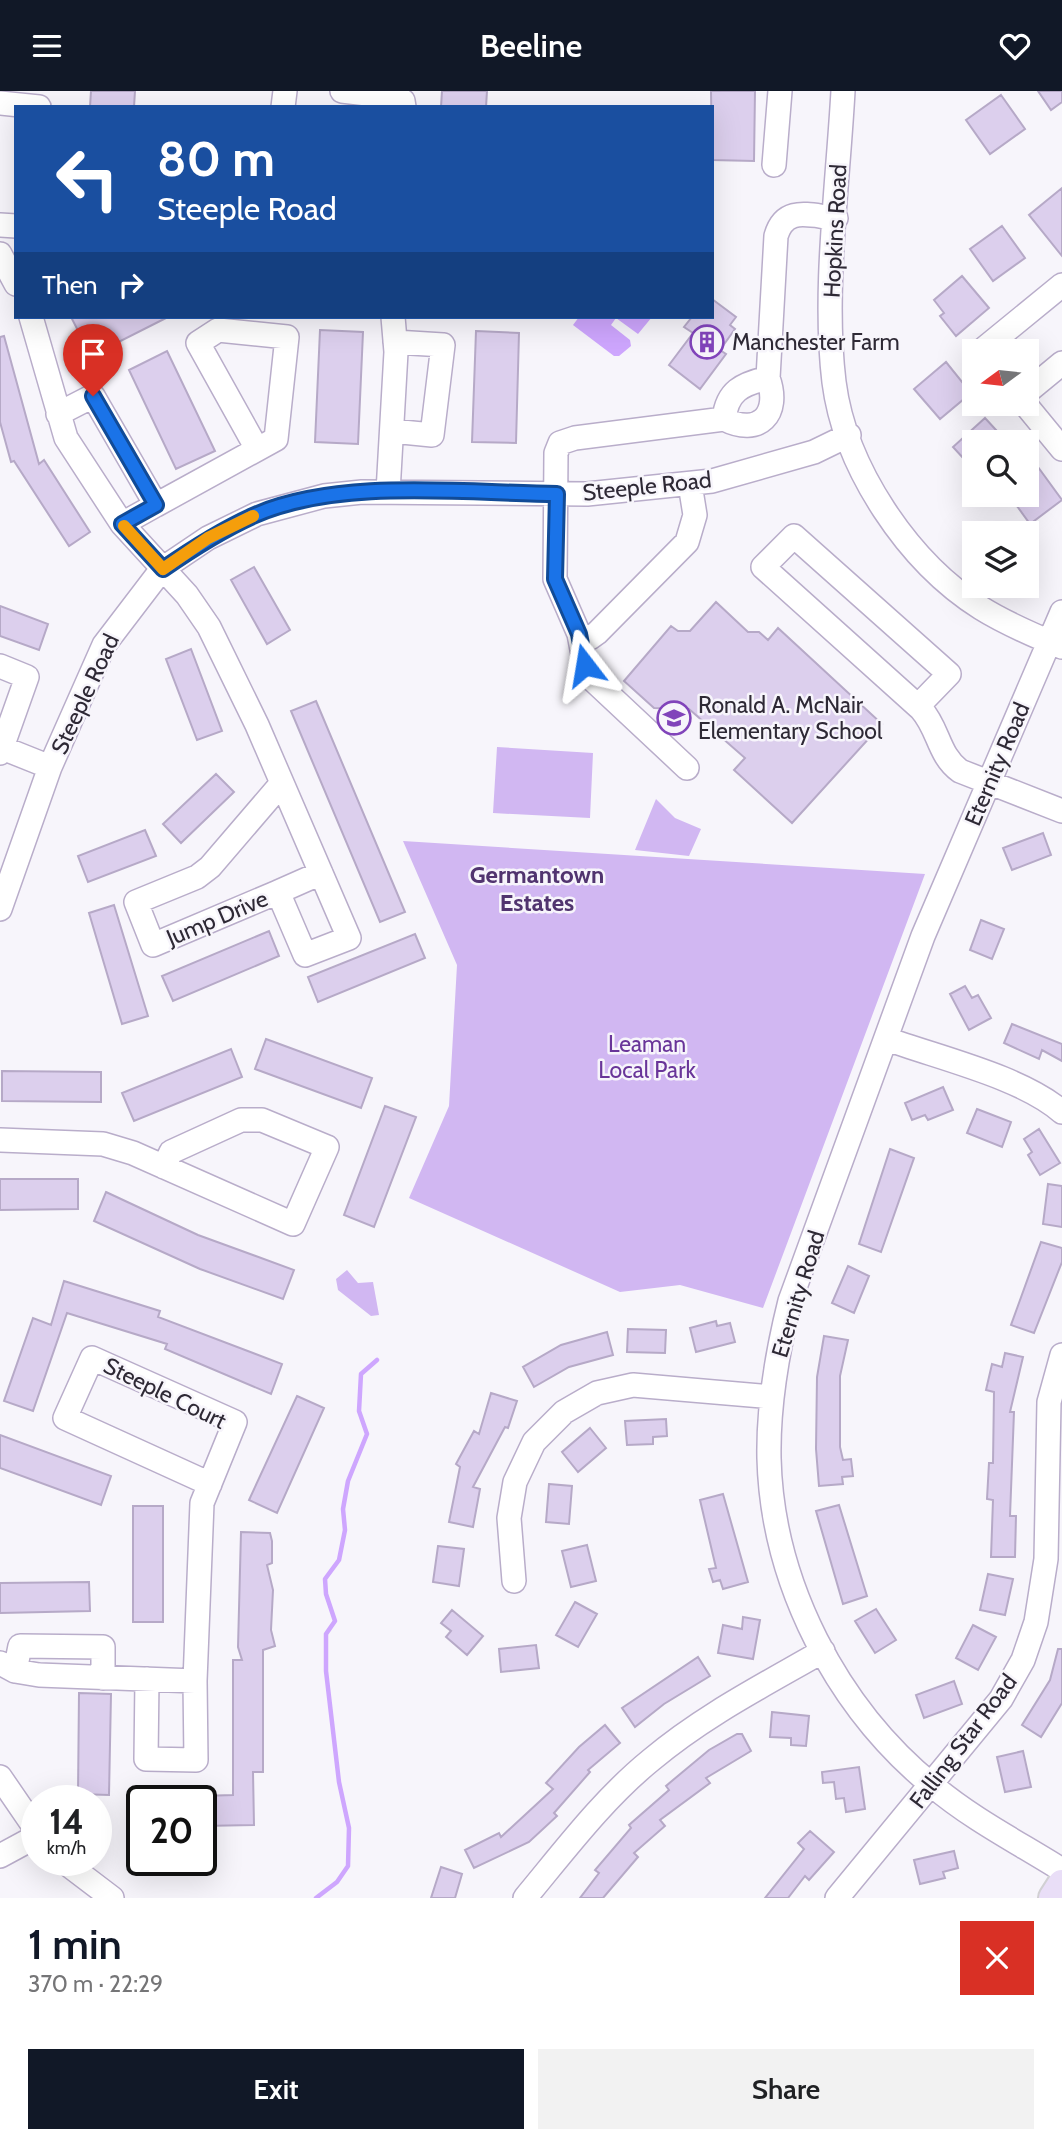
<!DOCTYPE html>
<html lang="en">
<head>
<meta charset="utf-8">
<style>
	body { margin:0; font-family:Cabin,sans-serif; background:#f2f2f2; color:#202124; height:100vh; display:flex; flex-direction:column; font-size:26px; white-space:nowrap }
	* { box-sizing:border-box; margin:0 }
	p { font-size:23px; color:#757577 }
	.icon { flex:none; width:38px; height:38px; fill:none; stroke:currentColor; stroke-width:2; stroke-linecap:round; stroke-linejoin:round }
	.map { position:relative; height:1807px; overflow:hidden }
	.drawer { display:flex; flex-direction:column; background:#fff; flex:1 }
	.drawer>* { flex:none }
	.banner { position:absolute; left:14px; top:14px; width:700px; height:214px; border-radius:0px; box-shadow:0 7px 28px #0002; background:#1a4fa0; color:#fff; overflow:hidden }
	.needle { width:46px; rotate:255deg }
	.fabs { position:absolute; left:962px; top:248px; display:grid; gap:14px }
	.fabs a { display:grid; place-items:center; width:77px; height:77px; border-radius:0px; background:#fff; box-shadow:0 7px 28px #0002; font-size:35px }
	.speed { position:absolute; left:21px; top:1694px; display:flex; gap:14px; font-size:35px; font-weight:700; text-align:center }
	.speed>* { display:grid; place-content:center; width:91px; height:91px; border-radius:50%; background:#fff; box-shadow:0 7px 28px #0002; line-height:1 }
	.speed small { font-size:18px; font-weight:400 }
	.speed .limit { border:4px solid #111; border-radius:10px; background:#fff; color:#111 }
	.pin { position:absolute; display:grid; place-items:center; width:60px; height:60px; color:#fff; margin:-72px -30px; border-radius:50% 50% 50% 0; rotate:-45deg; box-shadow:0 0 7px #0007 }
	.pin .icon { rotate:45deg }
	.me { position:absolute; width:77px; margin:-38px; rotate:346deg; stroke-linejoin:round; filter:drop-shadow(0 0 5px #0008) }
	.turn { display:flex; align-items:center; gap:24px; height:147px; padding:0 28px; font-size:32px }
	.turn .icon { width:91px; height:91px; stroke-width:2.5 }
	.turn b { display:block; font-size:49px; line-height:60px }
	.then { display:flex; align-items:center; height:66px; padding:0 28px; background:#0003; gap:14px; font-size:26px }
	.round { display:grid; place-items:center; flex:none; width:74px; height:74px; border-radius:0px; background:#f2f2f2 }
	.overview { display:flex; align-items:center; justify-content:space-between; height:119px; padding:0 28px }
	h1 { font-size:42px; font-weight:600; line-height:52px; color:#111827 }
	.primary-button { display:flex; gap:14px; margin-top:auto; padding:14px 28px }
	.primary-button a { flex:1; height:80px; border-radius:0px; background:#111827; color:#fff; font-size:28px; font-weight:600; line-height:80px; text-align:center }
	.primary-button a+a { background:#f2f2f2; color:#202124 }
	header { display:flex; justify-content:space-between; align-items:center; height:91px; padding:0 28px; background:#111827; color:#fff; font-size:32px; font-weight:600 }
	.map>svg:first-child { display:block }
</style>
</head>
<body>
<header><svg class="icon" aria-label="menu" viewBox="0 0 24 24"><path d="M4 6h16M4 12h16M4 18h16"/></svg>Beeline<svg class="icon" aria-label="heart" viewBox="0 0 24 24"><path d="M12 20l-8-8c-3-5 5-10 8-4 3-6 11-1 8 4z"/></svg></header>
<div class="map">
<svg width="1062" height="1807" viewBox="0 0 1062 1807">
	<rect width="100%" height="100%" fill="#f7f5fb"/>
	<path fill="#d1b7f2" d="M497,656L593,662L590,727L493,722Z
		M656,708L675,727L701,738L689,765L635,759Z
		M403,750L925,783L763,1217L680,1194L620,1201L409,1107L449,1015L457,874Z
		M347,1179L358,1192L373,1191L379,1224L371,1225L338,1199L336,1188Z"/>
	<path fill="#cea6fe" d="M579,226H652L638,243L616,227L611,234L630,249L631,255L619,265H614L573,234Z"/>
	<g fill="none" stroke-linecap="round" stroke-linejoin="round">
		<path stroke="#cea6fe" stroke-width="4.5" d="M316,1807L337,1791L348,1775L349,1737L339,1691L326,1580V1543L335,1530L326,1503L325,1488L339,1469L345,1439L343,1418L348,1390L367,1343L359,1320L361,1283L377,1269"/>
	</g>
	<path fill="#dccfed" stroke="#b6a9c7" stroke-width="2" d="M91,0H135L134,16H90Z
		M442,0H487L486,16H441Z
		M711,0H755L754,70L712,69Z
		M1038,0H1062V11L1051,19Z
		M1001,4L1025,38L990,63L966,29Z
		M1062,97V165L1029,124Z
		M1002,135L1025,167L993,190L970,158Z
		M962,185L989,217L956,245L940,225L944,222L934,209Z
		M712,208L736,226L730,234L735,238L720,259L726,263L700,298L669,274L693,242L684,236L692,226H712Z
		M71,226H168L91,265Z
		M320,239L363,241L358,353L315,351Z
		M476,240L519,242L516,352L472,351Z
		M4,245L39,373L44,369L90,441L69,455L14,370L11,371L0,331V246Z
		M167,260L215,360L176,378L129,279Z
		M946,271L971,302L940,328L914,298Z
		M985,327L1008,352H975V380L953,356Z
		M1038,376L1062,409L1030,433L1009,404H1027V384Z
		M254,476L290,539L267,553L231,489Z
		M716,511L748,541H759L768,549L778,537L882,633L792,732L734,679L745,667L689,618L654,617L624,590L671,535L678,540H690Z
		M0,515L48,533L39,559L0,545Z
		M191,558L222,640L197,649L166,568Z
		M316,610L405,821L380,831L291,620Z
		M216,683L234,701L181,752L163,733Z
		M145,739L156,765L88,791L78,765Z
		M1043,742L1051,764L1012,779L1003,757Z
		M114,814L148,925L122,933L89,822Z
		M981,829L1004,838L992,868L970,859Z
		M269,840L279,865L173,910L162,885Z
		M415,843L425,867L318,911L308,886Z
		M965,895L972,907L978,904L991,927L969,939L950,903Z
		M1012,933L1062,953V970L1042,959L1039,968L1004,952Z
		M266,948L372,987L361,1017L255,978Z
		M231,958L242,986L134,1030L122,1002Z
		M2,980L101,981V1011L2,1010Z
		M943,996L953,1019L928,1029L925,1024L912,1029L905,1012Z
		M385,1015L416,1026L374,1136L344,1124Z
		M977,1018L1011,1031L1002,1056L967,1042Z
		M1039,1038L1060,1072L1040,1084L1028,1064L1032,1061L1024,1048Z
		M890,1058L914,1067L881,1161L859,1153Z
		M0,1088H78V1118L0,1119Z
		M1048,1093L1062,1095V1136L1043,1133Z
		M106,1101L198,1144L294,1179L283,1208L200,1178L94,1130Z
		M1041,1151L1062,1157V1171L1034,1242L1011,1234Z
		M848,1175L869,1185L854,1222L832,1212Z
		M64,1190L160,1220L158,1226L282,1273L271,1303L165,1258L167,1253L67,1222L33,1320L4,1310L33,1227L51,1234Z
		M716,1230L717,1235L730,1232L735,1251L696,1261L690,1237Z
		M628,1238L666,1239L665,1262L627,1261Z
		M607,1241L613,1264L569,1276L534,1296L523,1276L561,1254Z
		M824,1245L848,1249L840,1285V1356L843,1369L851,1368L853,1385L842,1386L843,1393L819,1395L816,1358L817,1286Z
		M1005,1262L1023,1266L1010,1321H1014L1010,1425H1016L1015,1466H991L993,1409L987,1408L989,1372H993L994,1301L986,1299L992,1273L1002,1276Z
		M491,1302L517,1310L508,1337L505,1336L473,1396L480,1398L473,1436L449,1431L460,1376L456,1373L474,1340L479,1343Z
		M297,1305L324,1317L277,1422L249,1409Z
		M666,1328L667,1345L653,1346V1353L627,1354L625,1330Z
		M590,1337L606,1357L578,1381L562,1361Z
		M0,1344L111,1385L101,1414L0,1377Z
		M549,1393L572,1395L569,1433L546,1431Z
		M723,1403L748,1491L723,1498L720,1489L713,1491L709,1478L716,1477L700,1409Z
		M839,1414L867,1505L843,1513L816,1420Z
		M133,1415H163V1531H133Z
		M241,1441L270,1442L272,1450V1472L267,1474L273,1499L271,1539L275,1555L263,1559V1681H253L254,1734L201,1735V1705L233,1704V1569H242L238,1556Z
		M587,1454L596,1490L571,1496L562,1460Z
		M438,1455L464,1458L459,1495L433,1491Z
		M988,1483L1013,1488L1005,1524L980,1519Z
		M89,1491L90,1520L0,1522V1492Z
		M575,1511L597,1523L578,1556L556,1544Z
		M876,1518L896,1549L875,1562L855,1530Z
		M452,1519L483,1545L467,1564L446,1546L451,1540L441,1532Z
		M743,1526L760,1529L753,1568L718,1562L723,1534L742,1538Z
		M973,1534L996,1546L978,1579L956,1567Z
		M536,1554L539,1577L501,1581L499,1558Z
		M1058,1558H1062V1612L1041,1646L1022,1634L1050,1589Z
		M698,1566L710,1585L664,1613L635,1636L622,1617Z
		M954,1590L962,1613L924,1627L916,1604Z
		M79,1602L111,1603L109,1704L78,1703Z
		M772,1621L809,1625L806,1655L791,1654V1647L770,1646Z
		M605,1634L620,1652L588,1679L590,1681L554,1722L557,1725L529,1751L474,1777L465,1759L499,1742L501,1746L553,1698L546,1692L579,1656Z
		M737,1643H742L751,1660L706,1687L710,1692L660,1729L665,1735L634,1762L638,1766L603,1807H580L599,1782L595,1779L631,1737L629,1734L669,1699L666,1695L673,1689L709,1659Z
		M1023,1660L1031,1696L1005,1701L997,1666Z
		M859,1676L865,1718L846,1721L844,1707L836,1708L834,1691L823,1692L822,1681Z
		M810,1740L834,1761L809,1789L805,1785L788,1807H765L804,1758L798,1752Z
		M954,1760L958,1777L943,1781L945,1787L920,1793L914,1769Z
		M441,1776L462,1783L455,1807H431Z"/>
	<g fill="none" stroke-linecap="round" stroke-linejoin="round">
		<defs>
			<path id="minor" d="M342,0L392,6L403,10L404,16
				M843,0C838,92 823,201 834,291C845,377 908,471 981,517C1005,532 1035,545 1062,556
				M0,12L39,16
				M283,16L285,0
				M774,74L780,0
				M0,134L16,135
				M0,163L16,193
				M31,226L66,347L122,433L187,504L209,536L257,634L349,847L305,864L278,801L153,854L136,811L197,786L210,776L282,692
				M980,261L1062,194
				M1027,301L1062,272
				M1025,313L1062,358
				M58,323L93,305L156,414L122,433
				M724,328C759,346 781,323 768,287
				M392,340L432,344L443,254L395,251
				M690,393L695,424L687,451L597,542L590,547L579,543L555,488L556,362L560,352L575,347L724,328C727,300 742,293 768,287L776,145C785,114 810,125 836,127
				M388,401L396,261L393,226
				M156,414L276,348L287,246L218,239L198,252L257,358
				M1062,521L923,845L790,1210C777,1262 768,1314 769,1367C772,1492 837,1617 933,1695C972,1728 1019,1752 1062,1779
				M579,543L585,574L592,588L687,677
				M0,575L27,586L0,662
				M918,615L949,583L794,445L763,476L921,618C939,638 938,664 960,680L1062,720
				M0,656L50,676
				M278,801L321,782
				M0,818L50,676L104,554L162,478L208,447L257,423L324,405L362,401L587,403L712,390L814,361L849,344
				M887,948C939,967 1022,986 1062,1021
				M0,1049L103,1053L133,1062L293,1133L327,1056L262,1029H241L171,1061L164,1076
				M514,1490L509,1427L515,1391L534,1351L564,1321L597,1302L633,1294L772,1306
				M0,1572L15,1580L39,1584L195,1590L202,1412L235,1331L92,1267L65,1327L210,1393
				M15,1580L20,1555L103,1556V1587
				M147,1588L146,1668L196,1669L195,1590
				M0,1686L37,1740
				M0,1765L37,1745
				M62,1769L112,1807
				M525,1807C565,1759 603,1708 651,1669C703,1625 764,1594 823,1560
				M837,1807L1001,1608L1023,1569L1036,1531L1046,1468L1049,1311L1062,1264"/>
			<path id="major" d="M1053,1807L1062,1793"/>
		</defs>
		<use href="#minor" stroke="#b9adca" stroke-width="26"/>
		<use href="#major" stroke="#d1d0d3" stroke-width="32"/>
		<use href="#minor" stroke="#fff" stroke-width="23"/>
		<use href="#major" stroke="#e9def7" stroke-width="28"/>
	</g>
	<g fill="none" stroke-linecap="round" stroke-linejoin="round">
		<defs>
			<path id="route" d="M93,305L156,414L122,433L163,478C192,458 221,439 255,424C340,387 464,402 557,403L555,488L579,543L585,574"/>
		</defs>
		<use href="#route" stroke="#114b97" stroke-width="18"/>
		<use href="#route" stroke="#1a73e8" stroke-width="12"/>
		<path stroke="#f59e0b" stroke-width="12" d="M124,435L163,478L208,447L253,425"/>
	</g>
	<defs>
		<symbol id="building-ring" viewBox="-11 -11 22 22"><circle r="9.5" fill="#f7f5fb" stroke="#8144ba" stroke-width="1.5"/><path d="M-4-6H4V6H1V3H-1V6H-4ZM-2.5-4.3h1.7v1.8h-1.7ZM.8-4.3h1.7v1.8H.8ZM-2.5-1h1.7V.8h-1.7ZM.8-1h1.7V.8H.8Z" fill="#8144ba"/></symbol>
		<symbol id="school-ring" viewBox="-11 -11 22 22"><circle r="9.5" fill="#f7f5fb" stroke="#8144ba" stroke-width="1.5"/><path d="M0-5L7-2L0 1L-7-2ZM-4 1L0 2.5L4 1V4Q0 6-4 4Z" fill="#8144ba"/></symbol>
	</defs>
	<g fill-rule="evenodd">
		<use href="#building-ring" x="688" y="232" width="38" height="38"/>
		<use href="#school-ring" x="655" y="608" width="38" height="38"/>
	</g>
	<g text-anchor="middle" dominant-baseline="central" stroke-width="5" stroke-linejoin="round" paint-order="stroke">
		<g font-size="23" fill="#2e2935" stroke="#f7f5fb">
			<text transform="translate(835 140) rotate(-87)">Hopkins Road</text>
			<text transform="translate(647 395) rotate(-6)">Steeple Road</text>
			<text transform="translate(85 603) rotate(-65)">Steeple Road</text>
			<text transform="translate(997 673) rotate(-67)">Eternity Road</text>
			<text transform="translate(217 827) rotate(-23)">Jump Drive</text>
			<text transform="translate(798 1203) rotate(-73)">Eternity Road</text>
			<text transform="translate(165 1302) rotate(26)">Steeple Court</text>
			<text transform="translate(963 1650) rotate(-53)">Falling Star Road</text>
		</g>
		<g font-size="23" fill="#2e2935" stroke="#f7f5fb" text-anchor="start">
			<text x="732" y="251">Manchester Farm</text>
			<text x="698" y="614">Ronald A. McNair<tspan x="698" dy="26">Elementary School</tspan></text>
		</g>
		<g font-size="23" fill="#693599" stroke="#f7f5fb">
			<text x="647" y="953">Leaman<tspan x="647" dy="26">Local Park</tspan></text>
		</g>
		<g font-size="24" font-weight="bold" fill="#51346f" stroke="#f7f5fb">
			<text x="537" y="783">Germantown<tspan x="537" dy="28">Estates</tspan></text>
		</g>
	</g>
</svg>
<div class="fabs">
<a><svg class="needle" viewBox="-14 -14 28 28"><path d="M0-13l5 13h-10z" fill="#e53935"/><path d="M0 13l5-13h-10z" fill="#757577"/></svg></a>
<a><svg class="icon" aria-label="search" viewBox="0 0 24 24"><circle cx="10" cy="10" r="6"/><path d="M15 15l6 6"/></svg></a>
<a><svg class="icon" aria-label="layers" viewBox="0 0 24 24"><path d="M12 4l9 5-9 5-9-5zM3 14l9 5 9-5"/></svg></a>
</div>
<div class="speed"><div>14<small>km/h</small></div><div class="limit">20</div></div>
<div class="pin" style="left:93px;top:305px;background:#d93025"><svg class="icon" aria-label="arrive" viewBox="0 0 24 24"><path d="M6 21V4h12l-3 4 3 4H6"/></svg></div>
<svg class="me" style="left:585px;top:574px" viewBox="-20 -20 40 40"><path d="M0-17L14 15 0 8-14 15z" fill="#1a73e8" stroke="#fff" stroke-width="4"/></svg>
<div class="banner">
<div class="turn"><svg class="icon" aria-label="left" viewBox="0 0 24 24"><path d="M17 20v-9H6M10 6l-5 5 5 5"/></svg><div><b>80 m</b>Steeple Road</div></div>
<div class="then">Then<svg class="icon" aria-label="right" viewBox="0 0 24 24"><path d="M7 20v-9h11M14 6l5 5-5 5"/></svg></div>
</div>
</div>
<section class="drawer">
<div class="overview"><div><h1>1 min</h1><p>370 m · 22:29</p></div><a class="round" style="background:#d93025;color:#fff"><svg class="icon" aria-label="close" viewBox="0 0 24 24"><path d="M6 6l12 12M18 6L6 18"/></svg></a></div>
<div class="primary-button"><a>Exit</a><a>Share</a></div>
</section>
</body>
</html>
